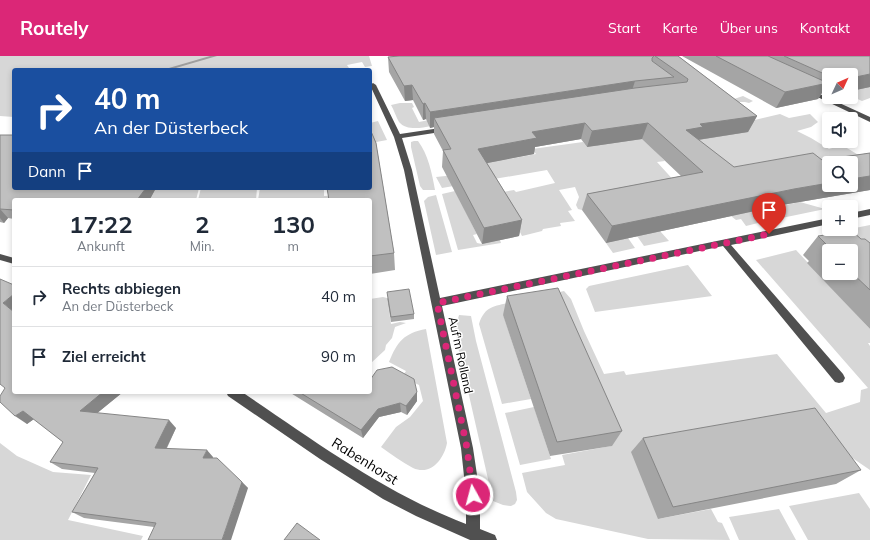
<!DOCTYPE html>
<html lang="de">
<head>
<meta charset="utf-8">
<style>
	body { margin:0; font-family:Mulish,sans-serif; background:#f2f2f3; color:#1f2937; height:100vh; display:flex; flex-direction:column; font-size:15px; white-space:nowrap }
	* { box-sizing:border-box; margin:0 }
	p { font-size:13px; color:#747a83 }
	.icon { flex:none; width:22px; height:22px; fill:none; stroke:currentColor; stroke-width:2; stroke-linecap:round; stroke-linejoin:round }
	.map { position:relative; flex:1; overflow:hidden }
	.sheet { position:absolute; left:12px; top:142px; width:360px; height:196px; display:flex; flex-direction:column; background:#fff; border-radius:4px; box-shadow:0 2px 6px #0003 }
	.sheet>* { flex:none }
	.hud { position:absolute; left:12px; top:12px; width:360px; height:122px; border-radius:4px; box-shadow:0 2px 6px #0003; background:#1a4fa0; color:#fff; overflow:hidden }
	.needle { width:26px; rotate:46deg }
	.buttons { position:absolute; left:822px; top:12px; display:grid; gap:8px }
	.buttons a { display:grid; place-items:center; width:36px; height:36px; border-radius:4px; background:#fff; box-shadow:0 2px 6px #0003; font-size:20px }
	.pin { position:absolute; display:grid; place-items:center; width:34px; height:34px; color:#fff; margin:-41px -17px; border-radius:50% 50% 50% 0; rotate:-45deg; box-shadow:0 0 4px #0007 }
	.pin .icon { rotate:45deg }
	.me { position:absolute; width:44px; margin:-22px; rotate:353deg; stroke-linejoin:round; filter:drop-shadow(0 0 3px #0008) }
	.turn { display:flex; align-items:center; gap:14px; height:84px; padding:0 16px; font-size:18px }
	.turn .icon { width:52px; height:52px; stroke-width:2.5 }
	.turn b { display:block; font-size:28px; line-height:34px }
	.then { display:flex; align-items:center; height:38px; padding:0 16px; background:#0003; gap:8px; font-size:15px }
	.eta { display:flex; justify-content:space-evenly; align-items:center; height:68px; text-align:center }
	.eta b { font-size:24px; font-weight:700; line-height:28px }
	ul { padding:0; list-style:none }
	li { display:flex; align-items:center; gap:12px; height:60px; padding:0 16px; border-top:1px solid #e0e1e3 }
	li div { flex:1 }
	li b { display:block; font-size:15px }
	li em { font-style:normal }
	header { display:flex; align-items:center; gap:24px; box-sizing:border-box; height:56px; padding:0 20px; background:#db2777; color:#fff }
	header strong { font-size:19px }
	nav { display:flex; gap:22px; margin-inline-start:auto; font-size:14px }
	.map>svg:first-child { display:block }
</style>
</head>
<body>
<header>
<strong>Routely</strong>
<nav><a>Start</a><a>Karte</a><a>Über uns</a><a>Kontakt</a></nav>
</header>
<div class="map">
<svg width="870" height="484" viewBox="0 0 870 484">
	<rect width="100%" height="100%" fill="#fff"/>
	<path fill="#d7d7d7" d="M0,0H369L372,10L365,11L362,6L347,9L349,12L338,14H14V61L0,60Z
		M851,28L870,31V42L862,45L851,40Z
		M743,40L753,45L749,47L745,46H736L738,68L780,58L789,62L810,58L818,66L811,71L797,75L811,82L829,93L842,89L865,103L870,115L851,107H829L749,116L655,95L665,105L657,106L677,128L582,154L578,153L576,149L579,141L575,131L559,134L572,154L568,155L575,165L560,167L561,170L543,173L542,175L522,180L515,166L522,164L503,136L514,134L516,136L555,127L547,114L442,132L436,121L455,119L451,109L509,103L536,98L532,93L583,86L587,91L594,90Z
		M400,47H412L414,51L412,52L419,66L434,63L445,67C433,69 409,78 399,66C396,61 394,54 391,49Z
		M378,65L387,84L371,87L370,67Z
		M414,85H418C428,98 432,117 435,134H423L420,130L411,91V86Z
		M155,132H199L196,144H116Z
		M201,132H257L256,144H198Z
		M260,132H324V140L340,139L341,144H258Z
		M455,135L477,178L473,179L477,187L482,188L500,184L501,187L458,194L442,138Z
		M436,139L452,196L436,199L424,145L428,141Z
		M800,146L825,153L772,164L761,154Z
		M754,155L766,165L746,170L741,163L736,164L731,160Z
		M870,169V207L835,176Z
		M660,175L669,185L644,190L637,180Z
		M628,182L635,192L613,197L606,187Z
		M796,194L870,273V287H868L870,290V414L845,397L658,463L711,453L718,466L722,467L730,484L648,483L556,463L546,457L527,436L522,417L565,409L562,399L611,390L523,244L564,235L571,243L584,275L604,318L624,315L626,319L777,298L826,357L860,346L861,334L868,332L756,204Z
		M688,209L712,240L595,256L586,233L589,230Z
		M383,241L387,242L391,268L400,266L406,267L395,271L392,282L386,289L385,294L370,308V243Z
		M514,246L510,257L503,258L531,343L502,348L479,268C485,249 496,250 514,246Z
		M459,259L471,260L476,285L516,436L517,444L515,448L511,450L503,449L493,445L458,291L455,273Z
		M426,273L447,387C444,403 431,420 413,412C402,406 391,398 381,391L396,371L410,361L423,345L419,329L402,321L406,315L389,306C397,286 404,277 426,273Z
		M534,351L551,403L520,409L505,357Z
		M0,387L17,400L53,416L91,419L68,464L143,480L141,484H0Z
		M859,437L870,453V484H808L789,450Z
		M779,453L796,484H739L729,461Z"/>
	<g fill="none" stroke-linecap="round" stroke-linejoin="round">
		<path fill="#9e9e9e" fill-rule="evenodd" d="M210,0H217L169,14H162Z"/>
		<path fill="#505050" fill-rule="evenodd" d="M373,27L376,29L400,78L447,71L451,73L447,75L402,82L412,114L440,242L829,162V168L731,189L843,318L845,322L843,326L839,327L835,326L723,190L442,250L473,392L480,439V473L495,479L497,484H470L416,460L383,443L320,403L228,340L226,336H242C313,384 385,437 466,468V439L461,392L404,114L394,81L370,29Z
			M807,34H811L870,61V66L807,36Z
			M870,153V159L851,163V157Z
			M0,198L14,202V208L0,204Z"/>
	</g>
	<path fill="#a5a5a5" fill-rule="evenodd" d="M399,0H678L757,60L748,76L698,84L734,111L822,104L870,97V134L782,149L606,187L582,154L587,138L681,120L642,83L587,91L581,83L535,91L534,98L487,107L522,164L519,180L482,188L442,111L443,95L434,78V71L430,72L426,63L423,64L413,44L405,45L389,16L388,1Z
		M682,0H870V31L851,35V19H829V40L822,37L818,43L776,52Z
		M370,73L376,87L394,197L395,214L370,218V144H329L327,132H370Z
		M0,79L14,132H156L150,143L14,144V163L8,162L4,167L0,166Z
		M818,180L861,183L870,187V273L807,207L809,205L803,199ZM829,195H851V217H829Z
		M507,240L622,375L612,390L550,400L503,259Z
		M387,242L414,258V263L391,266Z
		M5,332L14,336H123L97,357L176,372L167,392L213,401V402L242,426L248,432L154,471L84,462L72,456L95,417L62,413L50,406L63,386L34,363L27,368Z
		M289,336H417V345L407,359L401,356L379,361L363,382Z
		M643,382L861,414L836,428L658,463L631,396Z"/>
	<path fill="#868686" d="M870,18V31L851,35V22Z
		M635,25L630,41L434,62V71L430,72V56Z
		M828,27L818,43L776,52L785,36Z
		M412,29L413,44L405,45L404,30Z
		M425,47L426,63L423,64V48Z
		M757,60L748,76L697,84L686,74L700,68Z
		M585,67L581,83L535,91L534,98L477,109L478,93L532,76Z
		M648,67L642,83L587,91L592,75Z
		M870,120V134L782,149L606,187L612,170L794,133L829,127V129H851V123Z
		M146,132H156L150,143L149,144H137Z
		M0,153L8,162L4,167L0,162Z
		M522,164L519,180L482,188L484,172Z
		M14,238V256L3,247Z
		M103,336H123L90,363L80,355Z
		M417,336V345L407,359L406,350Z
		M400,347L401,356L379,361L363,382L361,374L378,353Z
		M23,355L34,363L27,368L15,360Z
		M169,364L176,372L163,399L155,392Z
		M207,394L213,401L210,409L203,402Z
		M242,426L248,432L231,484H222Z"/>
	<path fill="#c0c0c0" stroke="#868686" d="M399,0H654L652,2V5L674,21L635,25L430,56L425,47L423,48L412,29L404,30L388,1Z
		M655,0H678L757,60L700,68L703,71L686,74L734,111L813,97L822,104L870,97V120L851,123V107H829V127L794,133L612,170L587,138L703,116L648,67L592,75L585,67L532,76L537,82L478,93L522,164L484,172L443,94L451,93L434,62L635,32L687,26L688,23Z
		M716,0H768L828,27L785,36Z
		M784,0H870V18L851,22V19H829V20Z
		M370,73L376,87L394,197L370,200V144H329L327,132H370Z
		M0,79H14V132H146L137,144H14V154L0,153Z
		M852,175L861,183H865L870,187V234L851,216V195H830L823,188H826L818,180Z
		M0,223L14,229V238L3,247L14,256V336H103L80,355L169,364L155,392L207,394L203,402H217L242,426L222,484H148L156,467L72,456L98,412L50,406L63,386L23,355L15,360L0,346V340L5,332L0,328Z
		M558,232L622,375L557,386L507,240Z
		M409,233L414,258L391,261L387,236Z
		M392,311L414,323L417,336L406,350L400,347L378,353L361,374L299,336H370V324L377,314Z
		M815,352L861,414L673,451L643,382Z
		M297,467L320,484H284Z"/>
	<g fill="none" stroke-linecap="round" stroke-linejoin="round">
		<path stroke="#db2777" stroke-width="7" stroke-dasharray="0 12.6" d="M473,439L467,392L437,247L769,178"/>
	</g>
	<g text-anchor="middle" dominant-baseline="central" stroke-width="3" stroke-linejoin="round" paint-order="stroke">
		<g font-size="12" fill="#000" stroke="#fff">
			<text transform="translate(461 299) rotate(78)">Auf'm Rolland</text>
		</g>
		<g font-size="14" fill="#000" stroke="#fff">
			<text transform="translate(365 405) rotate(32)">Rabenhorst</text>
		</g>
	</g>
</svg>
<div class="buttons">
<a><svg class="needle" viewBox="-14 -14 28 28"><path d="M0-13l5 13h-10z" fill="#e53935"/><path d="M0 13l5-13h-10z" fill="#747a83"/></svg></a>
<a><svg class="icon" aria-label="sound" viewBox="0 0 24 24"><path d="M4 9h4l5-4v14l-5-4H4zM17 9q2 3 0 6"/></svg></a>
<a><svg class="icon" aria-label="search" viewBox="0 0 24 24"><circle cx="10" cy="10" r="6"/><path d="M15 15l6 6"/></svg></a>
<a>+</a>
<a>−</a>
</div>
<div class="pin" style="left:769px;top:178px;background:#d93025"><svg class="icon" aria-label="arrive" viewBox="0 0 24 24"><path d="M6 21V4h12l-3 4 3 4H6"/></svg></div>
<svg class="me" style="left:473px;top:439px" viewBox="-20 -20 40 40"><circle r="17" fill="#db2777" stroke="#fff" stroke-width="3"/><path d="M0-11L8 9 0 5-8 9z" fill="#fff"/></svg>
<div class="hud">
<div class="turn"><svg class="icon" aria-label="right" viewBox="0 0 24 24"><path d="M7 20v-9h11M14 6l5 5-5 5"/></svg><div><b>40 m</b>An der Düsterbeck</div></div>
<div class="then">Dann<svg class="icon" aria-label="arrive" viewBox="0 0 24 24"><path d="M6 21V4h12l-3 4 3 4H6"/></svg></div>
</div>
<section class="sheet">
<div class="eta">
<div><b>17:22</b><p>Ankunft</p></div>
<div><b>2</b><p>Min.</p></div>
<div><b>130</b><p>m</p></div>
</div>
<ul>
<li><svg class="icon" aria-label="right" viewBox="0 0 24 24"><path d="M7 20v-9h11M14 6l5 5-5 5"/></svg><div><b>Rechts abbiegen</b><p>An der Düsterbeck</p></div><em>40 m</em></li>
<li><svg class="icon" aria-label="arrive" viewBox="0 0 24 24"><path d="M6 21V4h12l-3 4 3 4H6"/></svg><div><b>Ziel erreicht</b></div><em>90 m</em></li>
</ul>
</section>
</div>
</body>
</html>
